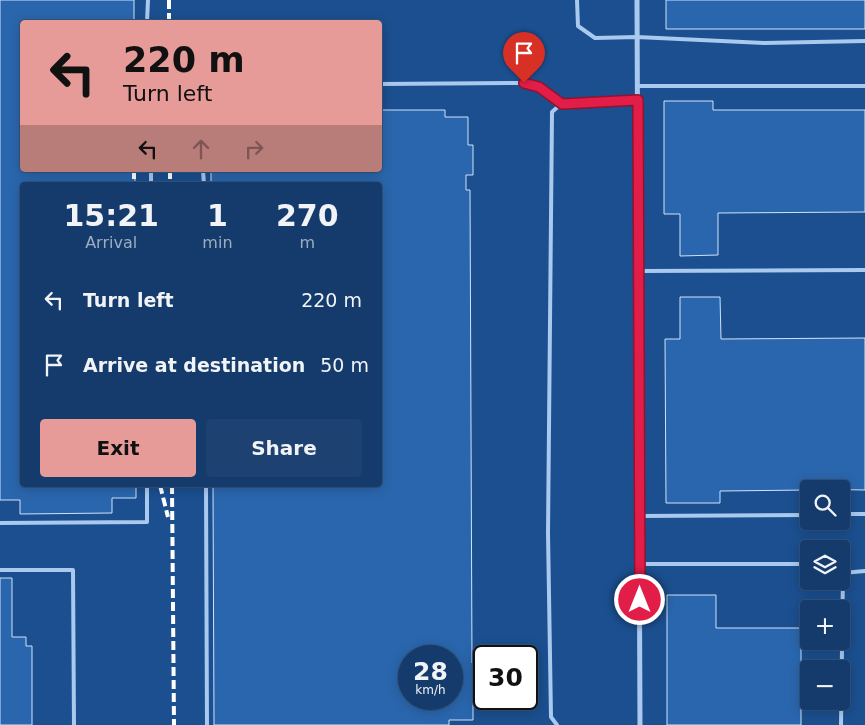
<!DOCTYPE html>
<html lang="en">
<head>
<meta charset="utf-8">
<style>
	body { margin:0; font-family:"DejaVu Sans",sans-serif; background:#1d4271; color:#f1f3f6; height:100vh; display:flex; flex-direction:column; font-size:19px; white-space:nowrap }
	* { box-sizing:border-box; margin:0 }
	p { font-size:16px; color:#9dadc1 }
	.icon { flex:none; width:28px; height:28px; fill:none; stroke:currentColor; stroke-width:2; stroke-linecap:round; stroke-linejoin:round }
	.map { position:relative; flex:1; overflow:hidden }
	.details { position:absolute; left:20px; top:182px; width:362px; height:305px; display:flex; flex-direction:column; background:#143b6b; border-radius:5px; box-shadow:0 2px 12px #0003,0 0 0 1px #33557e }
	.details>* { flex:none }
	.hud { position:absolute; left:20px; top:20px; width:362px; height:152px; border-radius:5px; box-shadow:0 2px 12px #0003,0 0 0 1px #33557e; background:#e69b98; color:#111; overflow:hidden }
	.fabs { position:absolute; left:800px; top:480px; display:grid; gap:10px }
	.fabs a { display:grid; place-items:center; width:50px; height:50px; border-radius:5px; background:#143b6b; box-shadow:0 2px 12px #0003,0 0 0 1px #33557e; font-size:25px }
	.speed { position:absolute; left:398px; top:645px; display:flex; gap:10px; font-size:25px; font-weight:700; text-align:center }
	.speed>* { display:grid; place-content:center; width:65px; height:65px; border-radius:50%; background:#143b6b; box-shadow:0 2px 12px #0003,0 0 0 1px #33557e; line-height:1 }
	.speed small { font-size:12px; font-weight:400 }
	.speed .limit { border:2px solid #111; border-radius:8px; background:#fff; color:#111 }
	.pin { position:absolute; display:grid; place-items:center; width:42px; height:42px; color:#fff; margin:-51px -21px; border-radius:50% 50% 50% 0; rotate:-45deg; box-shadow:0 0 5px #0007 }
	.pin .icon { rotate:45deg }
	.me { position:absolute; width:55px; margin:-28px; rotate:0deg; stroke-linejoin:round; filter:drop-shadow(0 0 4px #0008) }
	.turn { display:flex; align-items:center; gap:18px; height:105px; padding:0 20px; font-size:22px }
	.turn .icon { width:65px; height:65px; stroke-width:2.5 }
	.turn b { display:block; font-size:35px; line-height:42px }
	.lanes { display:flex; align-items:center; height:48px; padding:0 20px; background:#0003; justify-content:center; gap:25px; direction:ltr }
	.lanes .off { opacity:.35 }
	.eta { display:flex; justify-content:space-evenly; align-items:center; height:85px; text-align:center }
	.eta b { font-size:30px; font-weight:800; line-height:35px }
	.button { display:flex; gap:10px; margin-top:auto; padding:10px 20px }
	.button a { flex:1; height:58px; border-radius:5px; background:#e69b98; color:#111; font-size:20px; font-weight:800; line-height:58px; text-align:center }
	.button a+a { background:#1d4271; color:#f1f3f6 }
	ul { padding:0; list-style:none }
	li { display:flex; align-items:center; gap:15px; height:65px; padding:0 20px }
	li div { flex:1 }
	li b { display:block; font-size:19px }
	li em { font-style:normal }
	.map>svg:first-child { display:block }
</style>
</head>
<body>
<div class="map">
<svg width="865" height="725" viewBox="0 0 865 725">
	<rect width="100%" height="100%" fill="#1b4f8f"/>
	<path fill="#2a66ad" stroke="#cfe3fa" fill-rule="evenodd" d="M0,0H134V22H22V170H135V185H22V485H136V498H112V513L20,514V500H0Z
		M666,0H865V29H666Z
		M664,101H713V110H865V212L718,213V255L680,256V214H664Z
		M380,110H445V117H468V145H473V175H466V190H470L472,663H477V692H473V720H449V725H214L213,485H380V185H211V170H380ZM409,656H451V699H409Z
		M680,297H720L721,339L865,338V490L809,489V490L720,491V503H666L665,339H680Z
		M0,578H12V637H26V646H32V725H0Z
		M667,595H716V628H801V725H667Z"/>
	<g fill="none" stroke-linecap="round" stroke-linejoin="round">
		<path stroke="#a9c9ee" stroke-width="4" d="M577,0L578,26L595,38L637,37L764,43L865,41
			M147,22L148,0
			M380,84L524,83L539,87L561,104
			M637,86H865
			M151,170V185
			M203,170L204,185
			M638,271L865,270
			M206,485L207,725
			M841,514H865
			M640,516L809,515
			M0,523L147,522V485
			M640,564H805
			M0,570H73L74,725
			M557,725L551,717L548,533L552,112L561,104L637,101
			M841,725L843,573L865,571"/>
		<path stroke="#a9c9ee" stroke-width="5" d="M637,0L640,725"/>
		<path stroke="#fff" stroke-width="4" stroke-dasharray="9 4" stroke-linecap="butt" d="M169,0V22
			M134,170V185
			M170,170V185
			M160,485L168,517
			M172,485L174,725"/>
	</g>
	<g fill="none" stroke-linecap="round" stroke-linejoin="round">
		<defs>
			<path id="route" d="M524,83L539,87L562,104L638,100L640,600"/>
		</defs>
		<use href="#route" stroke="#92132f" stroke-width="12"/>
		<use href="#route" stroke="#e11d48" stroke-width="9"/>
	</g>
</svg>
<div class="fabs">
<a><svg class="icon" aria-label="search" viewBox="0 0 24 24"><circle cx="10" cy="10" r="6"/><path d="M15 15l6 6"/></svg></a>
<a><svg class="icon" aria-label="layers" viewBox="0 0 24 24"><path d="M12 4l9 5-9 5-9-5zM3 14l9 5 9-5"/></svg></a>
<a>+</a>
<a>−</a>
</div>
<div class="speed"><div>28<small>km/h</small></div><div class="limit">30</div></div>
<div class="pin" style="left:524px;top:83px;background:#d93025"><svg class="icon" aria-label="arrive" viewBox="0 0 24 24"><path d="M6 21V4h12l-3 4 3 4H6"/></svg></div>
<svg class="me" style="left:640px;top:600px" viewBox="-20 -20 40 40"><circle r="17" fill="#e11d48" stroke="#fff" stroke-width="3"/><path d="M0-11L8 9 0 5-8 9z" fill="#fff"/></svg>
<div class="hud">
<div class="turn"><svg class="icon" aria-label="left" viewBox="0 0 24 24"><path d="M17 20v-9H6M10 6l-5 5 5 5"/></svg><div><b>220 m</b>Turn left</div></div>
<div class="lanes"><svg class="icon" aria-label="left" viewBox="0 0 24 24"><path d="M17 20v-9H6M10 6l-5 5 5 5"/></svg><svg class="icon off" aria-label="ahead" viewBox="0 0 24 24"><path d="M12 20V5M6 11l6-6 6 6"/></svg><svg class="icon off" aria-label="right" viewBox="0 0 24 24"><path d="M7 20v-9h11M14 6l5 5-5 5"/></svg></div>
</div>
<section class="details">
<div class="eta">
<div><b>15:21</b><p>Arrival</p></div>
<div><b>1</b><p>min</p></div>
<div><b>270</b><p>m</p></div>
</div>
<ul>
<li><svg class="icon" aria-label="left" viewBox="0 0 24 24"><path d="M17 20v-9H6M10 6l-5 5 5 5"/></svg><div><b>Turn left</b></div><em>220 m</em></li>
<li><svg class="icon" aria-label="arrive" viewBox="0 0 24 24"><path d="M6 21V4h12l-3 4 3 4H6"/></svg><div><b>Arrive at destination</b></div><em>50 m</em></li>
</ul>
<div class="button"><a>Exit</a><a>Share</a></div>
</section>
</div>
</body>
</html>
